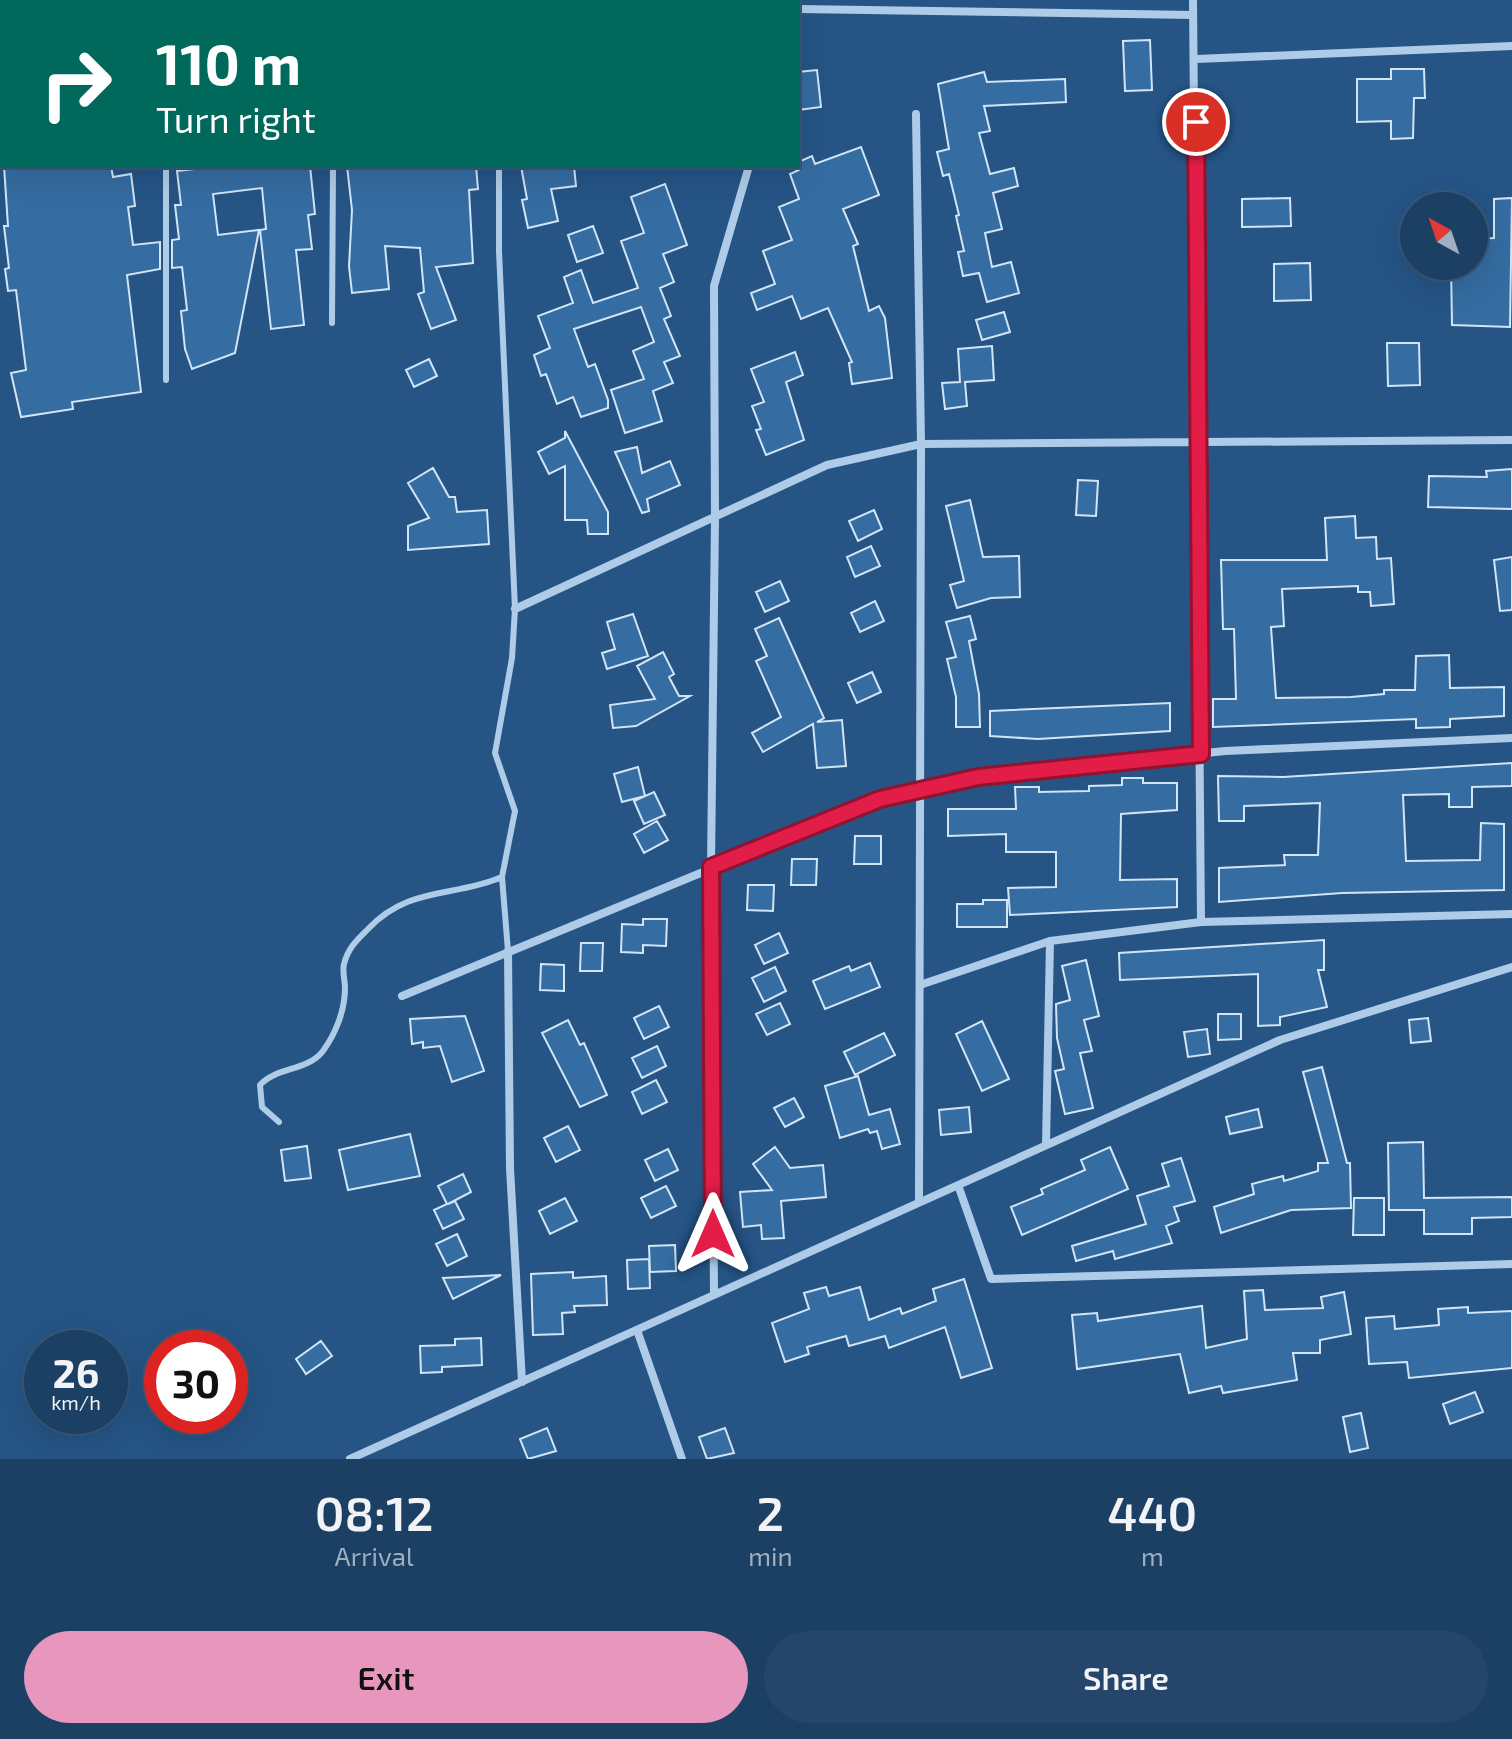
<!DOCTYPE html>
<html lang="en">
<head>
<meta charset="utf-8">
<style>
	body { margin:0; font-family:"Exo 2",sans-serif; background:#25466a; color:#f1f3f6; height:100vh; display:flex; flex-direction:column; font-size:30px; white-space:nowrap }
	* { box-sizing:border-box; margin:0 }
	p { font-size:26px; color:#a0afbf }
	.icon { flex:none; width:44px; height:44px; fill:none; stroke:currentColor; stroke-width:2; stroke-linecap:round; stroke-linejoin:round }
	.map { position:relative; height:1459px; overflow:hidden }
	.panel { display:flex; flex-direction:column; background:#1c3f64; flex:1 }
	.panel>* { flex:none }
	.hud { position:absolute; left:0px; top:0px; width:800px; height:168px; box-shadow:0 8px 32px #0002,0 0 0 2px #3a5878; background:#00695c; color:#fff; overflow:hidden }
	.needle { width:52px; rotate:320deg }
	.controls { position:absolute; left:1400px; top:192px; display:grid; gap:16px }
	.controls a { display:grid; place-items:center; width:88px; height:88px; border-radius:50%; background:#1c3f64; box-shadow:0 8px 32px #0002,0 0 0 2px #3a5878; font-size:40px }
	.speed { position:absolute; left:24px; top:1330px; display:flex; gap:16px; font-size:40px; font-weight:700; text-align:center }
	.speed>* { display:grid; place-content:center; width:104px; height:104px; border-radius:50%; background:#1c3f64; box-shadow:0 8px 32px #0002,0 0 0 2px #3a5878; line-height:1 }
	.speed small { font-size:20px; font-weight:400 }
	.speed .limit { border:12px solid #d22; background:#fff; color:#111 }
	.pin { position:absolute; display:grid; place-items:center; width:68px; height:68px; color:#fff; margin:-34px; border:4px solid #fff; border-radius:50%; box-shadow:0 2px 8px #0007 }
	.me { position:absolute; width:88px; margin:-44px; rotate:0deg; stroke-linejoin:round; filter:drop-shadow(0 0 6px #0008) }
	.turn { display:flex; align-items:center; gap:28px; height:168px; padding:0 24px; font-size:36px }
	.turn .icon { width:104px; height:104px; stroke-width:2.5 }
	.turn b { display:block; font-size:56px; line-height:68px }
	.eta { display:flex; justify-content:space-evenly; align-items:center; height:136px; text-align:center }
	.eta b { font-size:48px; font-weight:600; line-height:56px }
	.cta { display:flex; gap:16px; margin-top:auto; padding:16px 24px }
	.cta a { flex:1; height:92px; border-radius:48px; background:#e797bd; color:#111; font-size:32px; font-weight:600; line-height:92px; text-align:center }
	.cta a+a { background:#25466a; color:#f1f3f6 }
	.map>svg:first-child { display:block }
</style>
</head>
<body>
<div class="map">
<svg width="1512" height="1459" viewBox="0 0 1512 1459">
	<rect width="100%" height="100%" fill="#255485"/>
	<path fill="#356ca1" stroke="#d2e5f6" stroke-width="2" d="M1150,40L1152,90L1125,91L1123,41Z
		M1391,69H1424L1425,98H1414L1413,138L1391,139V121L1357,122V79H1391Z
		M817,70L821,107L798,110V72Z
		M984,72L987,82L1065,79L1066,102L984,106L990,131L979,133L990,174L1014,168L1018,186L993,193L1002,229L985,233L992,267L1011,262L1019,293L987,302L979,273L963,276L958,252L964,251L956,216L959,215L949,174L943,176L937,152L949,149L938,84Z
		M861,147L879,195L843,209L858,244L853,246L869,311L879,306L885,318L892,378L852,384L849,363L852,362L828,308L801,319L792,296L757,310L751,293L775,284L763,251L792,240L779,207L799,199L790,174L799,170L798,162L812,156L815,164Z
		M4,166H111L113,177L131,174L135,206L128,207L133,245L160,242V269L127,275L141,392L72,402L73,409L21,417L11,373L26,370L16,290L8,291L5,269L9,268L4,226H8Z
		M221,166H310L315,214L308,215L312,249L296,250L304,325L271,329L260,230L266,229L262,188L213,194L218,235L259,230L235,353L192,369L185,349L181,311L187,310L182,267L172,268V240L179,239L175,205H181L177,171Z
		M347,166H429V169L476,166L478,189L469,190L473,263L436,267L456,320L431,329L418,294L424,292L420,248L385,246L389,289L352,293L349,266L352,210Z
		M521,166H574L576,186L551,189L558,221L528,228L522,200L527,199Z
		M665,184L687,245L663,254L674,282L660,288L671,316L664,319L680,356L664,362L673,383L653,391L662,421L625,433L611,390L644,379L633,351L654,342L641,307L574,329L588,367L595,364L608,400V408L581,417L573,397L557,404L546,374L541,376L534,355L550,348L538,316L573,303L564,277L581,270L593,303L638,288L621,241L644,233L631,197Z
		M1290,198L1291,226L1242,227V199Z
		M1512,198L1510,327L1452,325L1451,266H1474V239L1494,238V199Z
		M593,226L603,253L577,262L568,235Z
		M1310,263L1311,300L1274,301V264Z
		M1004,312L1010,332L982,340L976,320Z
		M1387,343H1419L1420,385L1388,386Z
		M992,346L994,380L965,382L967,406L945,409L942,383L960,382L958,349Z
		M795,352L803,375L786,382L804,440L766,455L756,430L761,429L752,406L764,402L751,369Z
		M429,359L437,376L414,387L406,370Z
		M565,431L608,512V534H588L587,520H565V466L549,474L538,452L565,438Z
		M637,447L642,473L670,461L680,485L647,499L649,511L642,513L615,452Z
		M433,468L449,497H455L457,512L487,510L489,544L408,550V526L429,518L408,483Z
		M1512,469V509L1428,507L1429,476L1487,477L1486,471Z
		M1078,480L1098,481L1096,516L1076,515Z
		M970,500L983,557L1019,556L1020,597L991,598L957,608L950,585L964,581L946,506Z
		M874,510L882,529L858,541L849,521Z
		M1355,516L1356,538L1376,537L1377,559L1391,558L1394,604L1371,606L1370,592H1358V586L1282,589L1284,626L1271,627L1276,698L1351,697L1384,694V690H1415L1416,656L1449,655L1450,688L1504,687V716L1450,719V727L1416,728V719L1213,727V699H1236L1234,629H1223L1221,560H1327L1325,518Z
		M871,546L880,566L855,577L847,557Z
		M1512,557V610L1500,611L1494,560Z
		M780,581L789,601L765,612L756,592Z
		M875,601L884,621L860,632L851,613Z
		M633,614L648,656L607,669L602,653L615,649L607,622Z
		M970,616L976,639L969,641L979,694L980,727H956V697L947,659L956,657L946,622Z
		M779,618L824,718L817,722L842,720L846,766L817,768L813,724L763,752L752,733L781,717L756,661L767,656L755,629Z
		M663,652L674,674L669,677L679,696H690L636,726L613,728L610,705L655,699L637,666Z
		M872,672L881,692L857,703L848,683Z
		M1170,703V731L1038,739L990,736V711Z
		M1512,763V786L1472,787V807H1449V794L1403,795L1406,861L1480,860L1481,823L1504,824V890L1342,893L1219,902V868L1285,865L1284,855H1318L1320,803L1244,806V821H1219L1218,776L1283,777Z
		M638,767L645,796L622,802L614,774Z
		M1122,778H1143V783H1177V810L1121,814L1120,880L1177,879V907L1010,915L1008,888L1056,887V852H1006V834L948,836V809H1016L1015,787H1039V792L1089,791V786L1122,785Z
		M654,792L665,815L644,824L634,801Z
		M657,821L668,840L644,853L634,834Z
		M855,836H881V864H854Z
		M792,859H817L816,885H791Z
		M748,885H774L773,911L747,910Z
		M983,900H1007V927H957V904H983Z
		M643,919H667L666,946L643,945V953L621,952L622,924L643,925Z
		M779,933L788,953L764,964L755,945Z
		M1324,940V970H1318L1327,1007L1280,1017V1025L1258,1026V974L1120,980L1119,953Z
		M581,943H603L602,971H580Z
		M1086,960L1099,1016L1084,1020L1092,1051L1080,1053L1093,1108L1065,1114L1055,1071L1064,1069L1057,1038L1056,1004L1070,1000L1062,966Z
		M870,963L880,987L825,1009L813,981L849,966L851,971Z
		M541,964L564,965V991L540,990Z
		M775,967L786,991L764,1002L752,978Z
		M780,1003L790,1024L767,1035L756,1014Z
		M659,1006L669,1027L644,1039L634,1018Z
		M1218,1014H1241V1039L1218,1040Z
		M465,1016L484,1071L452,1082L440,1046L423,1048V1042L412,1044L410,1019Z
		M1428,1018L1431,1041L1411,1043L1409,1020Z
		M568,1020L580,1045L584,1043L607,1095L580,1107L542,1033Z
		M982,1021L1009,1079L982,1091L956,1034Z
		M1207,1029L1210,1054L1188,1057L1184,1032Z
		M884,1033L895,1055L855,1075L844,1052Z
		M657,1046L666,1066L642,1078L632,1058Z
		M1322,1067L1347,1163H1350L1351,1208L1291,1210L1221,1233L1214,1207L1254,1194L1252,1184L1283,1176L1284,1181L1318,1171V1163H1328L1303,1072Z
		M858,1076L869,1115L890,1109L900,1144L882,1149L877,1131L870,1133L868,1129L840,1138L825,1086Z
		M656,1080L667,1102L642,1114L632,1092Z
		M794,1098L804,1117L785,1127L774,1108Z
		M969,1107L971,1132L941,1135L939,1110Z
		M1258,1109L1262,1127L1230,1134L1226,1117Z
		M568,1126L580,1150L556,1162L544,1138Z
		M410,1134L420,1176L348,1190L339,1150Z
		M1423,1142L1424,1198L1512,1197V1217L1472,1218V1234H1424V1210H1389L1388,1143Z
		M307,1146L311,1178L285,1181L281,1150Z
		M775,1147L790,1168L823,1165L826,1197L781,1201L784,1238L762,1239L761,1225L743,1227L740,1192L772,1190L753,1164Z
		M1110,1147L1128,1189L1022,1235L1011,1207L1043,1194L1041,1189L1085,1170L1081,1160Z
		M668,1149L678,1170L655,1181L645,1160Z
		M1181,1158L1195,1201L1174,1207L1179,1221L1166,1226L1172,1243L1115,1259L1113,1251L1076,1261L1072,1246L1146,1224L1137,1196L1169,1186L1162,1164Z
		M463,1174L471,1192L448,1204L455,1201L464,1219L443,1229L434,1210L447,1204L438,1186Z
		M666,1186L676,1206L651,1218L641,1198Z
		M565,1198L577,1221L550,1234L539,1211Z
		M1354,1198H1384V1235H1353Z
		M457,1234L467,1256L447,1266L436,1244Z
		M675,1245L676,1271L650,1272L649,1246Z
		M649,1259L650,1288L628,1289L627,1260Z
		M573,1272V1278L606,1276L607,1305L574,1306L575,1312L562,1313L563,1334L533,1335L531,1274Z
		M501,1275L453,1299L443,1278Z
		M964,1279L992,1368L961,1378L945,1327L889,1348L885,1336L849,1346L846,1336L807,1347L809,1354L785,1362L772,1323L809,1309L804,1293L826,1287L829,1296L860,1287L869,1320L900,1308L902,1314L936,1301L933,1289Z
		M1263,1290L1265,1310L1323,1308L1321,1297L1344,1292L1351,1334L1320,1340V1353H1293L1297,1380L1223,1393L1221,1386L1189,1393L1180,1354L1077,1369L1072,1315L1097,1313L1098,1321L1202,1306L1206,1348L1247,1339L1244,1291Z
		M1468,1307V1313L1512,1311V1368L1409,1378L1407,1362L1369,1364L1366,1318L1394,1316L1395,1329L1439,1325L1438,1309Z
		M481,1338L482,1365L442,1367V1372L421,1373L420,1346L455,1345V1339Z
		M321,1341L332,1356L306,1374L296,1359Z
		M1475,1392L1483,1412L1450,1424L1443,1404Z
		M1361,1413L1368,1448L1350,1452L1343,1417Z
		M547,1428L556,1451L528,1459L520,1439Z
		M725,1428L734,1453L707,1459L699,1437Z"/>
	<g fill="none" stroke-linecap="round" stroke-linejoin="round">
		<path stroke="#aecce8" stroke-width="6" d="M19,0V2
			M197,0V2
			M0,116L2,113
			M499,166V251L515,609L512,658L495,753L515,811L502,877L508,951
			M332,323L333,166
			M166,380V166
			M279,1122L262,1107L260,1085C276,1067 308,1071 323,1051C336,1033 345,1010 345,988C345,979 342,972 344,964C348,948 357,940 368,929C409,886 452,898 502,877"/>
		<path stroke="#aecce8" stroke-width="8" d="M357,0V2
			M1193,0L1201,922
			M756,2V0
			M798,9L1193,15
			M1196,59L1512,46
			M916,114L921,444L919,1202
			M515,609L827,465L921,444L1512,440
			M508,951L510,1168L522,1382
			M920,985L1050,941L1201,922L1512,914
			M402,996L880,799L978,777L1225,751L1512,738
			M1046,1145L1050,941
			M958,1185L991,1279L1512,1264
			M714,1295L711,867L715,518L714,286L749,166
			M637,1330L682,1459
			M350,1459L1280,1040L1512,967"/>
	</g>
	<g fill="none" stroke-linecap="round" stroke-linejoin="round">
		<defs>
			<path id="route" d="M713,1234L711,867L880,799L978,777L1201,754L1196,122"/>
		</defs>
		<use href="#route" stroke="#92132f" stroke-width="20"/>
		<use href="#route" stroke="#e11d48" stroke-width="14"/>
	</g>
</svg>
<div class="controls">
<a><svg class="needle" viewBox="-14 -14 28 28"><path d="M0-13l5 13h-10z" fill="#e53935"/><path d="M0 13l5-13h-10z" fill="#a0afbf"/></svg></a>
</div>
<div class="speed"><div>26<small>km/h</small></div><div class="limit">30</div></div>
<div class="pin" style="left:1196px;top:122px;background:#d93025"><svg class="icon" aria-label="arrive" viewBox="0 0 24 24"><path d="M6 21V4h12l-3 4 3 4H6"/></svg></div>
<svg class="me" style="left:713px;top:1234px" viewBox="-20 -20 40 40"><path d="M0-17L14 15 0 8-14 15z" fill="#e11d48" stroke="#fff" stroke-width="4"/></svg>
<div class="hud">
<div class="turn"><svg class="icon" aria-label="right" viewBox="0 0 24 24"><path d="M7 20v-9h11M14 6l5 5-5 5"/></svg><div><b>110 m</b>Turn right</div></div>
</div>
</div>
<section class="panel">
<div class="eta">
<div><b>08:12</b><p>Arrival</p></div>
<div><b>2</b><p>min</p></div>
<div><b>440</b><p>m</p></div>
</div>
<div class="cta"><a>Exit</a><a>Share</a></div>
</section>
</body>
</html>
